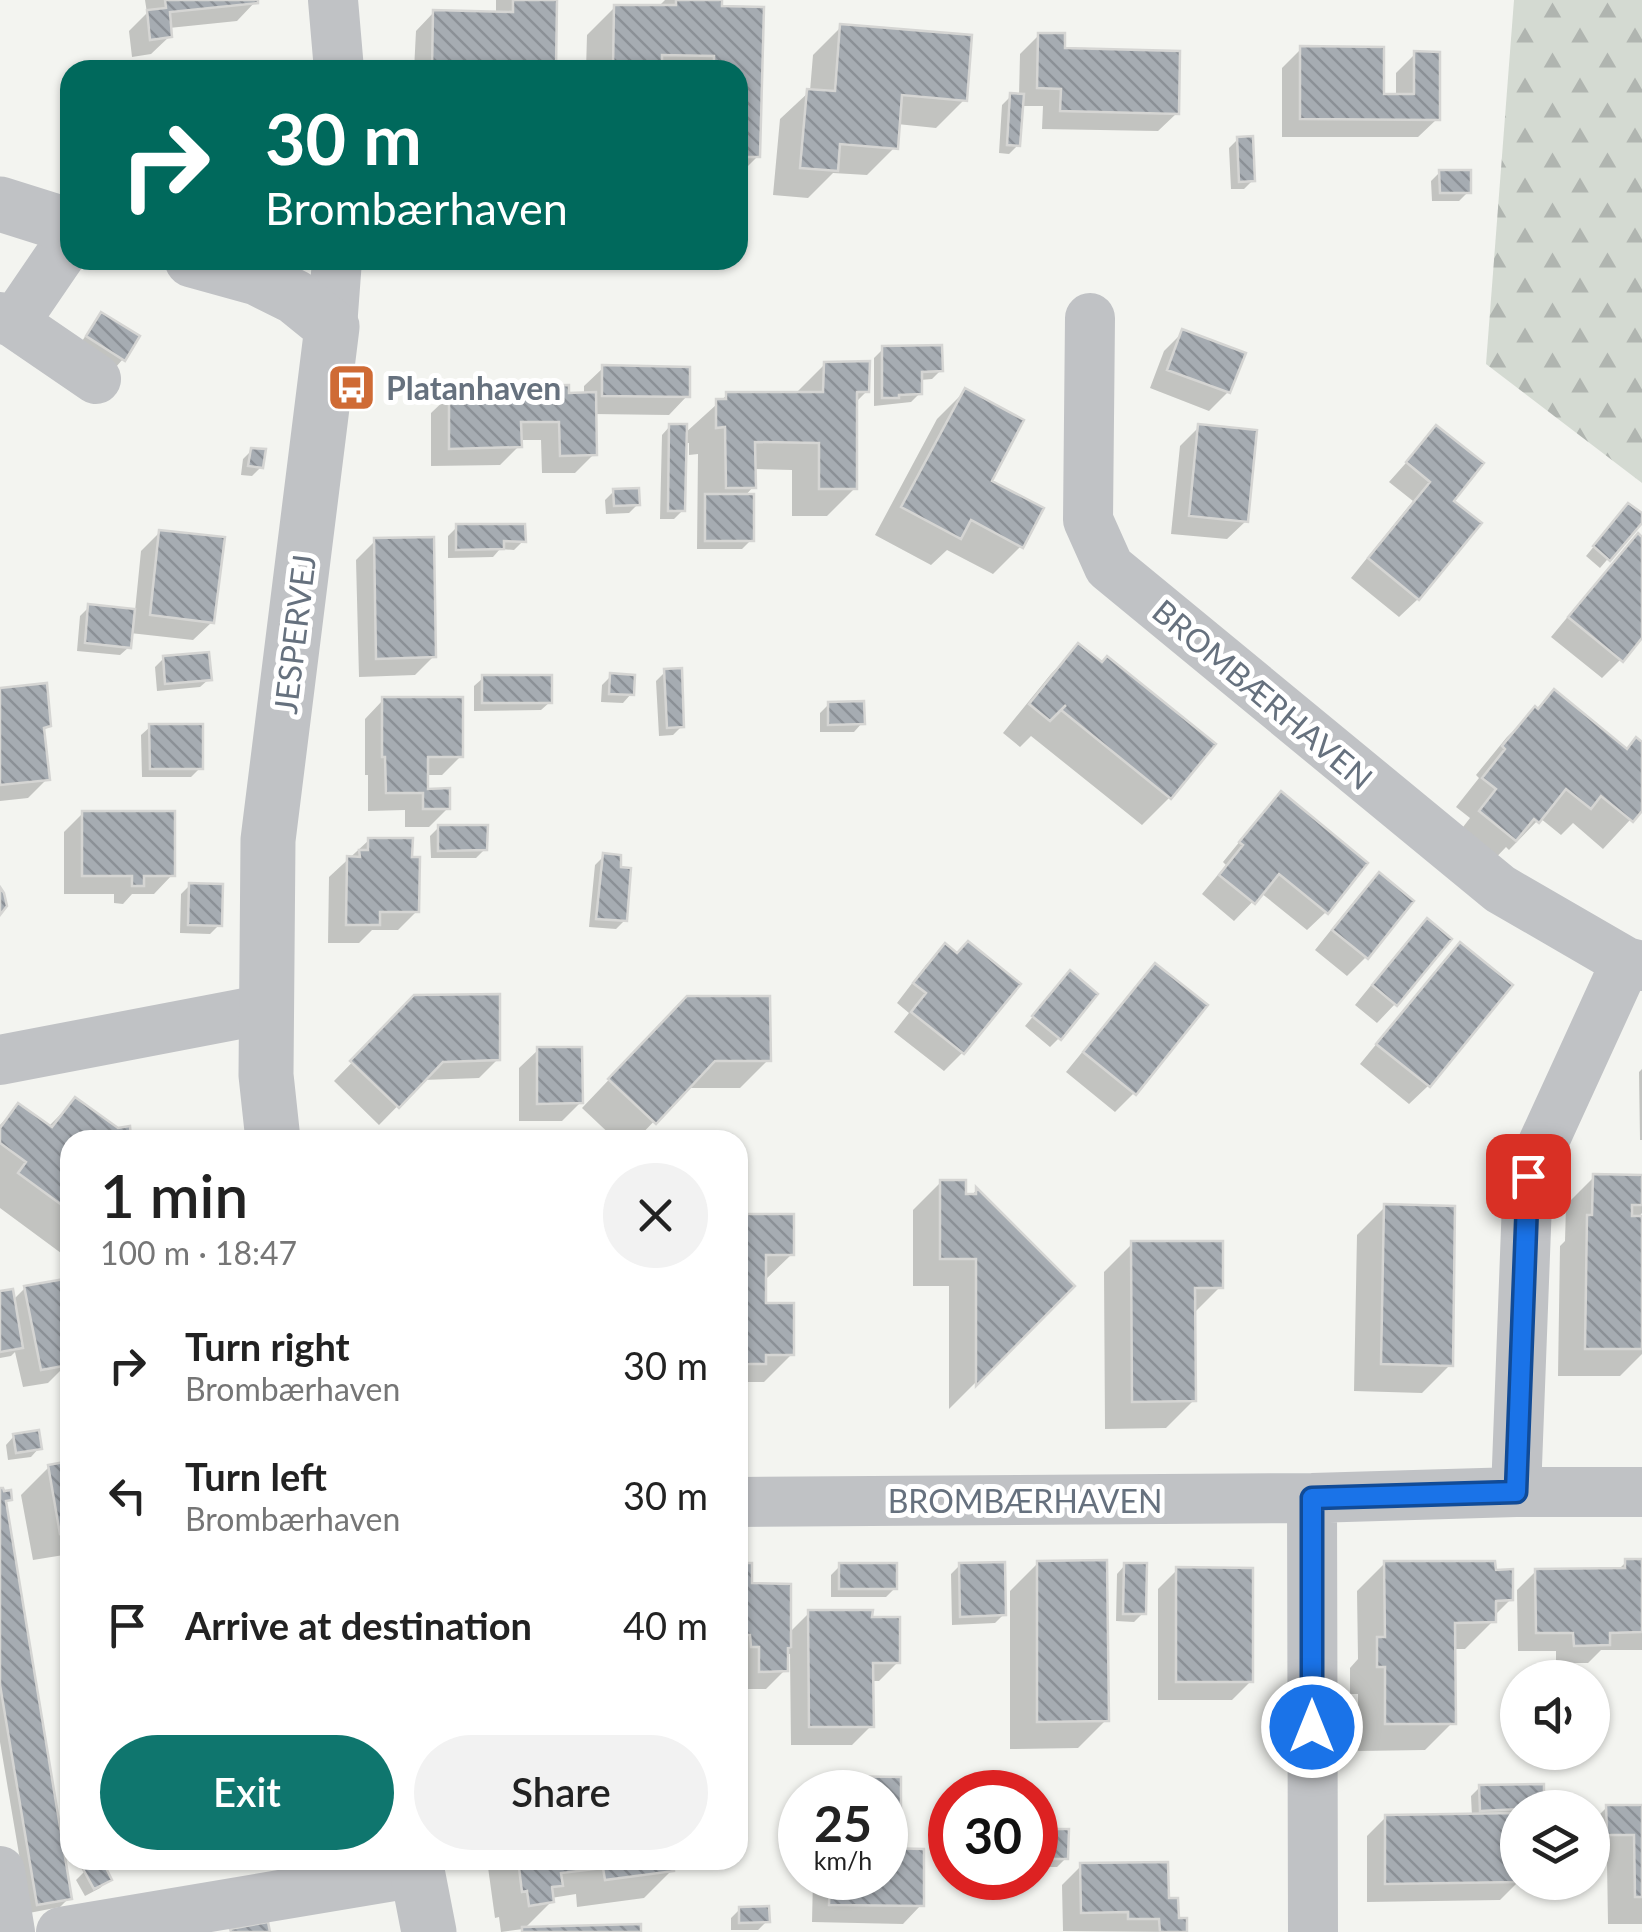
<!DOCTYPE html>
<html lang="en">
<head>
<meta charset="utf-8">
<style>
	body { margin:0; font-family:Lato,sans-serif; background:#f2f2f2; color:#222; height:100vh; display:flex; flex-direction:column; font-size:38px; white-space:nowrap }
	* { box-sizing:border-box; margin:0 }
	p { font-size:32px; color:#767676 }
	.icon { flex:none; width:55px; height:55px; fill:none; stroke:currentColor; stroke-width:2; stroke-linecap:round; stroke-linejoin:round }
	.map { position:relative; flex:1; overflow:hidden }
	.details { position:absolute; left:60px; top:1130px; width:688px; height:740px; display:flex; flex-direction:column; background:#fff; border-radius:30px; box-shadow:0 2px 8px #0004 }
	.details>* { flex:none }
	.banner { position:absolute; left:60px; top:60px; width:688px; height:210px; border-radius:30px; box-shadow:0 2px 8px #0004; background:#00695c; color:#fff; overflow:hidden }
	.fabs { position:absolute; left:1500px; top:1660px; display:grid; gap:20px }
	.fabs a { display:grid; place-items:center; width:110px; height:110px; border-radius:50%; background:#fff; box-shadow:0 2px 8px #0004; font-size:50px }
	.speed { position:absolute; left:778px; top:1770px; display:flex; gap:20px; font-size:50px; font-weight:700; text-align:center }
	.speed>* { display:grid; place-content:center; width:130px; height:130px; border-radius:50%; background:#fff; box-shadow:0 2px 8px #0004; line-height:1 }
	.speed small { font-size:25px; font-weight:400 }
	.speed .limit { border:15px solid #d22; background:#fff; color:#111 }
	.pin { position:absolute; display:grid; place-items:center; width:85px; height:85px; color:#fff; margin:-42px; border-radius:20px; box-shadow:0 5px 15px #0006 }
	.me { position:absolute; width:110px; margin:-55px; rotate:0deg; stroke-linejoin:round; filter:drop-shadow(0 0 8px #0008) }
	.turn { display:flex; align-items:center; gap:35px; height:210px; padding:0 40px; font-size:45px }
	.turn .icon { width:130px; height:130px; stroke-width:2.5 }
	.turn b { display:block; font-size:70px; line-height:85px }
	.round { display:grid; place-items:center; flex:none; width:105px; height:105px; border-radius:52px; background:#f2f2f2 }
	.summary { display:flex; align-items:center; justify-content:space-between; height:170px; padding:0 40px }
	h1 { font-size:60px; font-weight:600; line-height:75px }
	.action { display:flex; gap:20px; margin-top:auto; padding:20px 40px }
	.action a { flex:1; height:115px; border-radius:60px; background:#0f766e; color:#fff; font-size:40px; font-weight:600; line-height:115px; text-align:center }
	.action a+a { background:#f2f2f2; color:#222 }
	ul { padding:0; list-style:none }
	li { display:flex; align-items:center; gap:30px; height:130px; padding:0 40px }
	li div { flex:1 }
	li b { display:block; font-size:38px }
	li em { font-style:normal }
	.map>svg:first-child { display:block }
</style>
</head>
<body>
<div class="map">
<svg width="1642" height="1932" viewBox="0 0 1642 1932">
	<defs>
		<pattern id="forest-firs" width="22" height="20" patternUnits="userSpaceOnUse" patternTransform="scale(2.5)"><rect width="22" height="20" fill="#d4dad2"/><path d="M5 1l3.5 6h-7zM16 11l3.5 6h-7z" fill="#b0b5b0"/></pattern>
		<pattern id="building-back-hatch" width="6" height="6" patternUnits="userSpaceOnUse" patternTransform="scale(2.5)"><rect width="6" height="6" fill="#a6acb2"/><path d="M-1 5l2 2M0 0l6 6M5-1l2 2" fill="none" stroke="#8b9096"/></pattern>
	</defs>
	<rect width="100%" height="100%" fill="#f3f4f0"/>
	<path fill="url(#forest-firs)" d="M1514,0H1642V483L1486,364Z"/>
	<path fill="#0003" d="M145,0H255V2L237,21L169,28L170,36L151,54L132,57L129,31L147,13Z
		M496,0H555L554,70H414L416,31L434,12L496,14Z
		M665,0H720V9L761,10L758,156L738,176V70H586L587,35L615,7L657,8Z
		M841,27L964,100L936,128L897,124L895,147L867,175L833,173L808,198L773,195L780,119L810,91L813,55Z
		M1039,35L1063,51L1177,113L1158,131L1042,129L1043,106H1020L1018,145L1009,154L999,153L1002,105L1011,96H1019L1020,54Z
		M1301,49L1381,96H1396V73L1415,54L1437,119L1418,137H1282V68Z
		M1238,139L1253,180L1244,189H1231L1229,148Z
		M1440,172L1468,192L1459,201H1432L1431,181Z
		M102,315L123,359L115,368L79,346L93,324Z
		M1183,332L1228,392L1209,411L1150,388L1164,351Z
		M883,349L941,370L932,379L920,380V393L911,402L874,406V358Z
		M825,364L867,391L855,403V488L827,516H792V470L753,469V487L744,497L751,540L742,549H697L698,454L689,455V443H684L683,510L674,519H660L662,435L670,426L684,434L727,395L797,392Z
		M603,368L687,396L669,415L593,414L594,454L575,473H542L541,440H519V446L500,465L431,466V413L450,395L498,394L503,388L567,395H584V386Z
		M965,391L988,482L1021,546L993,574L947,550L931,565L875,535L937,419Z
		M1199,427L1246,521L1227,539L1171,534L1180,446Z
		M1437,428L1450,501L1418,599L1399,617L1351,578L1413,501L1389,482Z
		M252,450L261,467L252,476L241,475L243,459Z
		M614,491L638,504L629,513L606,514L605,500Z
		M1620,515L1642,517V519L1600,568L1586,556Z
		M457,527L523,541L514,550L500,549L493,557L448,558V536Z
		M160,532L212,622L193,640L130,633L129,647L120,655L77,651L80,616L89,607L135,611L141,551Z
		M1638,536L1642,540V638L1602,678L1551,637L1619,555Z
		M375,541L434,656L415,675L359,677L356,560Z
		M1078,646L1170,797L1142,825L1031,736L1020,747L1003,733L1051,674Z
		M164,658L209,679L200,687L157,691L155,667Z
		M665,672L682,726L673,735L659,736L656,681Z
		M611,676L631,694L623,703L601,702L602,685Z
		M483,678L550,702L541,710L474,711V686Z
		M0,691L49,726L42,732L47,779L28,798L0,801Z
		M1554,692L1626,751L1642,745V807L1603,849L1573,823L1561,835L1540,818L1509,850L1506,847L1487,867L1453,840L1470,818L1456,807L1479,778L1476,775L1507,737Z
		M383,700L461,756L442,775H426V791L448,808L429,827H405V810L368,811V775H365V719Z
		M829,704L862,723L854,732H820V713Z
		M150,727L200,768L191,777H142L141,735Z
		M83,813L172,875L154,894H132L123,904L114,903V894H64V832Z
		M1263,813L1326,912L1307,930L1261,893L1234,921L1202,894L1226,865L1223,862Z
		M439,827L485,849L476,858H431L430,836Z
		M369,840L417,911L398,930H372L359,943H328L329,877Z
		M604,856L625,920L616,929L589,927L595,865Z
		M1379,875L1411,901L1366,957L1347,976L1315,950L1360,894Z
		M190,885L219,925L210,934L180,933L181,894Z
		M1427,922L1395,1004L1377,1023L1355,1005L1408,940Z
		M1460,945L1510,986L1428,1086L1409,1104L1360,1064L1442,964Z
		M945,947L1017,984L962,1053L944,1071L894,1032L909,1013L897,1003L926,965Z
		M1156,966L1204,1006L1134,1093L1115,1112L1066,1072L1137,985Z
		M1062,982L1059,1038L1050,1047L1025,1026Z
		M415,998L498,1059L479,1078L423,1080L379,1125L334,1081Z
		M659,1027L768,1060L740,1088H686L636,1140H616L582,1108Z
		M538,1050L581,1102L562,1121H519V1068Z
		M1642,1069V1140H1640L1639,1072Z
		M75,1100L129,1140H70V1251L65,1256L0,1208V1125L19,1106L48,1127Z
		M1594,1177L1642,1178V1213L1637,1219H1642V1354L1620,1376H1558L1560,1246L1565,1241L1566,1205Z
		M941,1182L964,1196H970L976,1191L1072,1286L949,1409V1286H913V1210Z
		M1385,1207L1450,1365L1422,1393L1354,1391L1357,1235Z
		M738,1216H792V1254L764,1281V1306L792,1354L764,1382H745L738,1389Z
		M1132,1244L1220,1287L1193,1314L1194,1400L1166,1428L1105,1429L1104,1272Z
		M70,1280V1363L65,1359L66,1365L48,1383L23,1387L15,1352L11,1356L0,1358V1293L12,1301L25,1288Z
		M14,1436L39,1448L31,1457L8,1460L6,1445Z
		M70,1464V1554L33,1560L21,1495L49,1467Z
		M0,1491L10,1499L4,1505L69,1898L60,1907L29,1913L0,1742Z
		M1642,1561V1650H1601L1588,1663H1556V1651H1518L1517,1590L1536,1571H1617L1626,1562Z
		M1038,1563L1106,1720L1078,1748L1010,1749V1591Z
		M1385,1563L1511,1599L1493,1617V1621L1465,1649H1453V1722L1425,1750L1358,1751V1694H1350V1668L1358,1659L1357,1591Z
		M960,1565L1004,1614L995,1623L952,1625L951,1574Z
		M1125,1565L1143,1613L1134,1622L1116,1621L1117,1574Z
		M738,1566H749V1586L789,1633L809,1613L870,1619L898,1662L879,1681H871V1726L852,1745H791L790,1654H786L785,1670L766,1689H742V1665H738Z
		M840,1566L895,1588L886,1597H831V1575Z
		M1177,1570L1251,1681L1232,1700H1158V1589Z
		M70,1763V1794L67,1795L62,1771Z
		M830,1779L899,1780V1827L885,1841V1792H816Z
		M1480,1787L1518,1808V1882L1500,1900L1367,1902V1836L1386,1817L1472,1816L1471,1796Z
		M1607,1807H1642V1924H1608L1607,1862H1592V1822Z
		M1035,1831L1066,1858L1057,1867H1035Z
		M885,1851L921,1905L903,1924L812,1922L813,1878H885Z
		M487,1860H670L672,1870L644,1898L577,1907L576,1894L551,1898L552,1901L523,1930L638,1932H521L523,1929L501,1932L499,1917L495,1918Z
		M1081,1866L1166,1901L1185,1932L1063,1931L1062,1885Z
		M85,1871L109,1879L100,1888L85,1896L76,1880Z
		M740,1909L767,1921L758,1930H731V1918Z"/>
	<path fill="url(#building-back-hatch)" stroke="#d5d5d3" stroke-width="2.5" d="M165,0H258V3L170,12L172,37L150,40L147,10L166,8Z
		M513,0H557L556,70H432L433,10L513,12Z
		M676,0H722V6L764,7L760,157H738V70H714V56L662,55V70H613L614,5H676Z
		M840,24L972,35L967,101L902,95L898,149L840,144L838,171L800,168L807,89L835,91Z
		M1038,33H1065V48L1180,51L1179,114L1060,111L1061,89L1037,88Z
		M1300,46L1384,47V94H1414V51L1440,52V120L1300,119Z
		M1010,93L1024,94L1020,146L1007,145Z
		M1253,136L1255,181L1239,182L1237,137Z
		M1439,170H1471V193H1440Z
		M101,312L140,336L125,361L86,336Z
		M1182,329L1246,353L1230,393L1167,370Z
		M942,345L943,371L922,372V394L899,395V398H882V346Z
		M870,361L869,392H857V489H819V443L755,442L756,488H726L725,427L716,428V399H726V392H823L824,362Z
		M602,365L690,367V397L602,396Z
		M569,385V393L596,392L597,455L560,456L559,422H521L522,447L449,449V392L503,391L502,386Z
		M965,388L1024,420L992,481L1044,508L1023,548L971,520L961,539L901,507Z
		M669,424H687L685,511H668Z
		M1198,424L1257,430L1248,522L1189,516Z
		M1436,425L1484,463L1454,501L1482,523L1419,600L1368,558L1430,482L1406,462Z
		M251,448L266,449L263,468L248,466Z
		M639,488L640,505L614,506L613,489Z
		M705,494H754V541H705Z
		M1628,503L1642,513V523L1610,561L1593,546Z
		M456,524H525L526,542L504,541V549L456,550Z
		M159,530L225,537L214,623L150,615Z
		M1638,533L1642,537V638L1623,662L1568,617Z
		M434,537L436,657L376,659L374,538Z
		M88,604L135,609L131,648L85,643Z
		M1078,643L1102,662L1107,656L1216,744L1171,799L1061,710L1066,705L1050,721L1029,704Z
		M209,652L212,680L165,684L163,656Z
		M682,668L684,727L667,728L664,669Z
		M610,673L635,675L634,695L609,694Z
		M482,675H552V703H482Z
		M47,683L51,726L44,728L50,780L0,785V688Z
		M1554,689L1627,749L1636,737L1642,742V811L1633,822L1601,796L1591,809L1566,789L1539,823L1534,819L1516,841L1479,811L1496,789L1482,778L1505,749L1502,746L1535,706L1538,709Z
		M382,697H463V757H428V789L450,788V809H423V793H386L385,757H382Z
		M864,701L865,724L828,725V702Z
		M149,724H203V769H150Z
		M1281,791L1368,863L1328,914L1279,874L1255,904L1219,875L1243,845L1239,842Z
		M82,811H175V876H144V886H132V876H82Z
		M438,825H488L487,850L438,851Z
		M368,838H413L412,857H420L419,912H380V925H346L347,856L360,857L359,850H368Z
		M603,853L621,855V867L631,868L627,921L596,919Z
		M1379,872L1414,901L1368,959L1332,930Z
		M189,883L223,884L222,926L188,925Z
		M0,887L4,893L7,906L0,915Z
		M1427,918L1452,939L1397,1006L1372,985Z
		M968,941L1021,984L964,1054L911,1012L926,993L913,983L945,943L957,953Z
		M1460,942L1513,985L1430,1087L1376,1044Z
		M1155,963L1208,1005L1136,1095L1083,1052Z
		M1070,970L1098,994L1061,1040L1032,1016Z
		M500,994V1060L443,1062L399,1108L350,1061L414,995Z
		M687,996H770L771,1061H715L656,1124L608,1079Z
		M537,1047H582L583,1103L537,1104Z
		M75,1097L118,1128L130,1126L131,1138L134,1140H70V1211L18,1173L26,1162L0,1143V1128L18,1103L52,1127Z
		M660,1135H732V1140H660Z
		M1593,1174L1642,1175V1205H1632V1216H1642V1349H1585L1587,1215H1592Z
		M940,1180H966V1194H976V1187L1075,1286L976,1386V1259H940Z
		M1384,1204L1455,1206L1453,1366L1381,1364Z
		M738,1214H794V1255H766V1303H794V1355H766V1364H738Z
		M1131,1241H1223V1288H1195L1196,1401L1132,1402Z
		M70,1278V1342L64,1343L69,1365L41,1370L24,1286Z
		M13,1289L23,1348L0,1352V1291Z
		M39,1430L42,1449L16,1453L13,1434Z
		M70,1461V1532L60,1534L48,1465Z
		M0,1488H3L4,1491L11,1490L12,1500L6,1501L72,1899L37,1905L0,1685Z
		M1625,1559H1642V1632L1610,1633V1645L1574,1646L1573,1633H1536L1535,1569L1625,1568Z
		M1107,1560L1109,1721L1037,1722V1561Z
		M1384,1561H1495L1496,1570L1513,1569V1600L1496,1601V1622L1455,1623L1456,1724H1385V1667H1377V1637H1385Z
		M1005,1562L1006,1615L960,1617L959,1563Z
		M738,1563H752V1583L791,1584V1647L788,1648V1671L759,1672V1647H751L750,1635H738Z
		M839,1563H897V1589H839Z
		M1124,1563H1147L1146,1614H1123Z
		M1176,1567L1253,1568V1682H1176Z
		M808,1610H873L872,1617H900V1663H873L874,1727H809Z
		M829,1776L901,1777V1829L885,1828V1792H828Z
		M1544,1784V1808L1480,1811L1479,1785Z
		M1606,1805H1642V1897H1635L1634,1835H1607Z
		M1518,1813V1882L1385,1884V1815Z
		M1035,1829H1069L1068,1859H1035Z
		M885,1848L924,1849V1906L829,1905L830,1878H885Z
		M102,1860L112,1880L94,1889L83,1869Z
		M518,1860H673L674,1871L605,1880L603,1868L561,1873L563,1886L552,1887L554,1902L529,1906L527,1891L522,1892Z
		M1168,1862L1169,1898H1178L1179,1918H1187V1932H1160L1159,1919H1128V1912L1081,1913L1080,1863Z
		M769,1906L770,1922L739,1923V1907Z
		M268,1922L270,1932H231L230,1929Z
		M641,1924V1932H522V1927Z"/>
	<g fill="none" stroke-linecap="round" stroke-linejoin="round">
		<path stroke="#c0c2c5" stroke-width="50" d="M333,0L339,70
			M0,317L14,323L96,379
			M1090,318L1088,520L1109,567L1500,889L1626,962L1642,966
			M14,323L70,241
			M332,327L337,260
			M0,1060L266,1009
			M1516,1492L1528,1176L1626,962
			M1312,1498L1313,1932
			M738,1502L1312,1498L1516,1492H1642
			M0,1871L10,1932
			M61,1932L417,1872"/>
		<path stroke="#c0c2c5" stroke-width="55" d="M0,204L70,226
			M192,260L257,278L295,297L332,327L268,840L266,1075L273,1140
			M415,1860L429,1932"/>
	</g>
	<g fill="none" stroke-linecap="round" stroke-linejoin="round">
		<defs>
			<path id="route" d="M1312,1727V1498L1516,1492L1528,1176"/>
		</defs>
		<use href="#route" stroke="#114b97" stroke-width="25"/>
		<use href="#route" stroke="#1a73e8" stroke-width="18"/>
	</g>
	<defs>
		<symbol id="bus-square" viewBox="-11 -11 22 22"><rect x="-9" y="-9" width="18" height="18" rx="4" fill="#cf6b35" stroke="#fff"/><path d="M-5-6H5V4H4V6H2V4H-2V6H-4V4H-5ZM-3.5-4V0h7V-4ZM-3.5 1.2v1.5H-2V1.2ZM2 1.2v1.5H3.5V1.2Z" fill="#fff"/></symbol>
	</defs>
	<g fill-rule="evenodd">
		<use href="#bus-square" x="324" y="360" width="55" height="55"/>
	</g>
	<g text-anchor="middle" dominant-baseline="central" stroke-width="10" stroke-linejoin="round" paint-order="stroke">
		<g font-size="32" font-weight="bold" fill="#66717e" stroke="#fff" text-anchor="start">
			<text x="386" y="387">Platanhaven</text>
		</g>
		<g font-size="32" fill="#66717e" stroke="#fff">
			<text transform="translate(294 634) rotate(-83)">JESPERVEJ</text>
			<text transform="translate(1263 694) rotate(40)">BROMBÆRHAVEN</text>
			<text x="1025" y="1500">BROMBÆRHAVEN</text>
		</g>
	</g>
</svg>
<div class="fabs">
<a><svg class="icon" aria-label="sound" viewBox="0 0 24 24"><path d="M4 9h4l5-4v14l-5-4H4zM17 9q2 3 0 6"/></svg></a>
<a><svg class="icon" aria-label="layers" viewBox="0 0 24 24"><path d="M12 4l9 5-9 5-9-5zM3 14l9 5 9-5"/></svg></a>
</div>
<div class="speed"><div>25<small>km/h</small></div><div class="limit">30</div></div>
<div class="pin" style="left:1528px;top:1176px;background:#d93025"><svg class="icon" aria-label="arrive" viewBox="0 0 24 24"><path d="M6 21V4h12l-3 4 3 4H6"/></svg></div>
<svg class="me" style="left:1312px;top:1727px" viewBox="-20 -20 40 40"><circle r="17" fill="#1a73e8" stroke="#fff" stroke-width="3"/><path d="M0-11L8 9 0 5-8 9z" fill="#fff"/></svg>
<div class="banner">
<div class="turn"><svg class="icon" aria-label="right" viewBox="0 0 24 24"><path d="M7 20v-9h11M14 6l5 5-5 5"/></svg><div><b>30 m</b>Brombærhaven</div></div>
</div>
<section class="details">
<div class="summary"><div><h1>1 min</h1><p>100 m · 18:47</p></div><a class="round"><svg class="icon" aria-label="close" viewBox="0 0 24 24"><path d="M6 6l12 12M18 6L6 18"/></svg></a></div>
<ul>
<li><svg class="icon" aria-label="right" viewBox="0 0 24 24"><path d="M7 20v-9h11M14 6l5 5-5 5"/></svg><div><b>Turn right</b><p>Brombærhaven</p></div><em>30 m</em></li>
<li><svg class="icon" aria-label="left" viewBox="0 0 24 24"><path d="M17 20v-9H6M10 6l-5 5 5 5"/></svg><div><b>Turn left</b><p>Brombærhaven</p></div><em>30 m</em></li>
<li><svg class="icon" aria-label="arrive" viewBox="0 0 24 24"><path d="M6 21V4h12l-3 4 3 4H6"/></svg><div><b>Arrive at destination</b></div><em>40 m</em></li>
</ul>
<div class="action"><a>Exit</a><a>Share</a></div>
</section>
</div>
</body>
</html>
